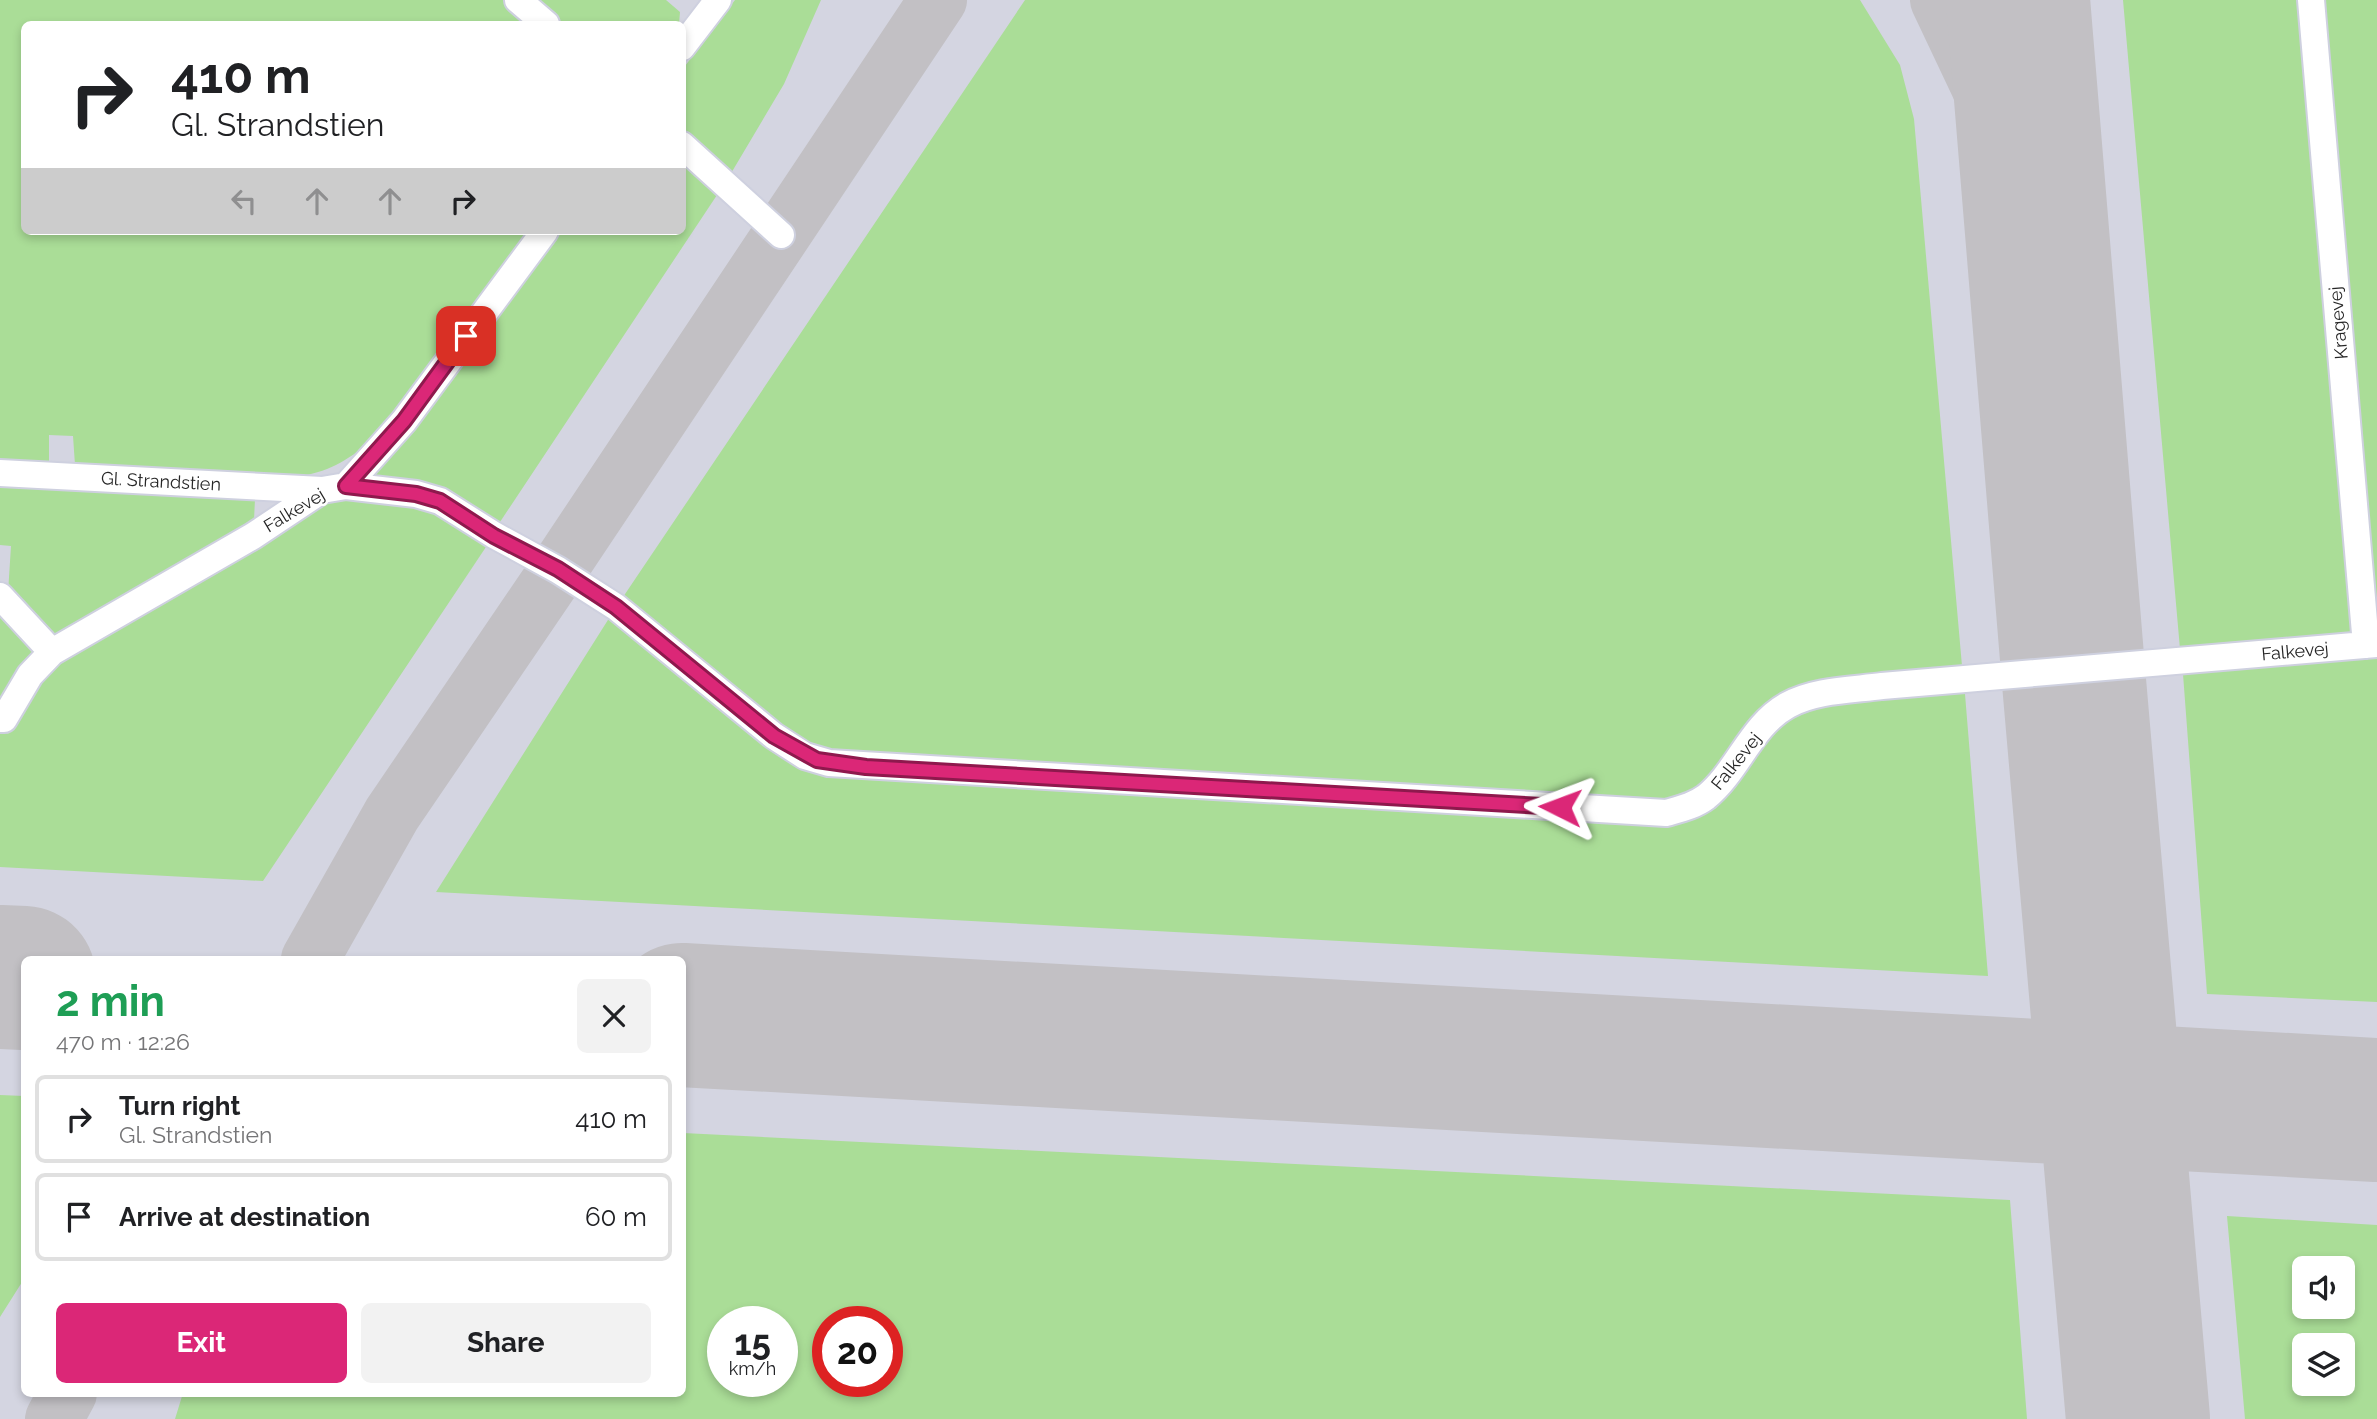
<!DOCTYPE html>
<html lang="en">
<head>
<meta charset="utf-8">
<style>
	body { margin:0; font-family:Raleway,sans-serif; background:#f2f2f2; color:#202124; height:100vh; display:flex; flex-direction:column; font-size:26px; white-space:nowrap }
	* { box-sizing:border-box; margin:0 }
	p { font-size:23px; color:#757577 }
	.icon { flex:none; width:38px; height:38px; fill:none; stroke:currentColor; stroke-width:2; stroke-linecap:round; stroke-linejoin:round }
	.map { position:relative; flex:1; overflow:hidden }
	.panel { position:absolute; left:21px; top:956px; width:665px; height:441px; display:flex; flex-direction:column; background:#fff; border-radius:10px; box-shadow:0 4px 10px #0003 }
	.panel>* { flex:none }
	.hud { position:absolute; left:21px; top:21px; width:665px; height:214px; border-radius:10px; box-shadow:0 4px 10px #0003; background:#fff; color:#202124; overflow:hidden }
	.buttons { position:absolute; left:2292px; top:1256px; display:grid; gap:14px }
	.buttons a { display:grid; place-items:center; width:63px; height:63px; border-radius:10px; background:#fff; box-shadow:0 4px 10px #0003; font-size:35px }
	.speed { position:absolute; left:707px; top:1306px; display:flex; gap:14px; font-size:35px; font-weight:700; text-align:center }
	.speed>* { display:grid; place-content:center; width:91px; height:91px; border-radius:50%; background:#fff; box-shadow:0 4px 10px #0003; line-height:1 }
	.speed small { font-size:18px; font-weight:400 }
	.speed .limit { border:10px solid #d22; background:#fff; color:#111 }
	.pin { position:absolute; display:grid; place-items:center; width:60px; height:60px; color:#fff; margin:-30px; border-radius:14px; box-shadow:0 4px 10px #0006 }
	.me { position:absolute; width:77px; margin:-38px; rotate:273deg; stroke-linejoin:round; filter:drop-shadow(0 0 5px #0008) }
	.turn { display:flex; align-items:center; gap:24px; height:147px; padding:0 35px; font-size:32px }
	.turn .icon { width:91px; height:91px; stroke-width:2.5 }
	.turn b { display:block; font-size:49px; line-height:60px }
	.lanes { display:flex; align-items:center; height:66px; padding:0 35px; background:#0003; justify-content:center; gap:35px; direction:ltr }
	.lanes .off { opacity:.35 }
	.round { display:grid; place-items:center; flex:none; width:74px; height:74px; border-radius:10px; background:#f2f2f2 }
	.head { display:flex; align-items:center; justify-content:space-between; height:119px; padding:0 35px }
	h1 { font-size:42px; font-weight:700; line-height:52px; color:#1e9e55 }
	.cta { display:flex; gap:14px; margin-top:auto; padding:14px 35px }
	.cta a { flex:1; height:80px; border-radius:10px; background:#db2777; color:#fff; font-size:28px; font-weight:700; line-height:80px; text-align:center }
	.cta a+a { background:#f2f2f2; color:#202124 }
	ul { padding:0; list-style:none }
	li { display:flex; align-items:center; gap:21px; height:88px; margin:0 14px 10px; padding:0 21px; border:4px solid #e0e0e0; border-radius:10px }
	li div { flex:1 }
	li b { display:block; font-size:26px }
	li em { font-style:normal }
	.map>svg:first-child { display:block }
</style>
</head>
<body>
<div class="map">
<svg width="2377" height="1419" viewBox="0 0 2377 1419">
	<rect width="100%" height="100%" fill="#e9e3d8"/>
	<path fill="#d4d5e1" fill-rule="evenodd" d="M0,0H2377V1419H0ZM24,24H682V231H24ZM24,959H682V1393H24ZM2305,1269H2343V1307H2305ZM723,1321H782V1381H723ZM828,1321H887V1381H828ZM2305,1346H2343V1384H2305Z"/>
	<path fill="#aadd97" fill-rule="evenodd" d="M0,0H503L532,24H24V231H533L373,440C343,463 331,471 293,478L75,465L73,436L49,435V464L0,462Z
		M529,0H666L680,12L679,24H557Z
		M735,0H821L784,84L730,175L683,134L682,70Z
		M1025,0H1860L1900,65L1914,119L1962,666L1826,686L1708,786L1668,806L818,754L619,603Z
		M2123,0H2305L2358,628L2344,642L2180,649Z
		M2317,0H2377V626Z
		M683,163L717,195L496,528L366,480L415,424L559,231H682Z
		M0,484L255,499L254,520L247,529L52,642L8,593L11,546L0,545Z
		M351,495L422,505L490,541L263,881L0,867V724L17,712L55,665L324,501Z
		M0,606L39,650L0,703Z
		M613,612L801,759L1671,820L1768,731L1806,705L1954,687L1965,694L1988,976L436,892Z
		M2377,650V1002L2207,994L2183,674L2188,666Z
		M0,1095L24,1096V1279L0,1317Z
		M683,1133L2010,1200L2027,1419H175L183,1393H682ZM723,1321H782V1381H723ZM828,1321H887V1381H828Z
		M2227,1216L2377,1225V1419H2245ZM2305,1269H2343V1307H2305ZM2305,1346H2343V1384H2305Z"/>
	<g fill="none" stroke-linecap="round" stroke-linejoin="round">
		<path stroke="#c2c0c4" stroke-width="58" d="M1939,0L1992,112L2042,295
			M310,959L392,814L558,570L938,0
			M54,1419L68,1393"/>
		<path stroke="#c2c0c4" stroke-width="144" d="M2018,0L2073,670L2138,1419
			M0,977L24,978
			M682,1015L2377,1110"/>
		<defs>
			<path id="minor" d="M518,0L546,24
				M2311,0L2366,645
				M682,47L718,0
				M682,145L781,235
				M0,473L322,490
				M346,486L404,421L545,231
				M0,596L52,652L253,536L322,490L346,486L416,494L440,501L494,535L558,570L616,607L774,736L805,756L829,763L1666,813C1680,809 1694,806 1706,797C1738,771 1751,725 1788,705C1815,690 1852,690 1882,686L2377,644
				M0,719H4L30,675L52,652"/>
		</defs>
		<use href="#minor" stroke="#ced0df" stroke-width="30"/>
		<use href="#minor" stroke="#fff" stroke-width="26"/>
	</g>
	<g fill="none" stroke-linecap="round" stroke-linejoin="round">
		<defs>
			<path id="route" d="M466,336L404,421L346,486L416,494L440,501L494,536L558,569L616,607L774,736L817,760L866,767L1560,807"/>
		</defs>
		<use href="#route" stroke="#8e194d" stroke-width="18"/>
		<use href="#route" stroke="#db2777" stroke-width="12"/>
	</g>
	<g text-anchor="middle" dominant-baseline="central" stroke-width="5" stroke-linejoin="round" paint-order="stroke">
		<g font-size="18" fill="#262626" stroke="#fff">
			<text transform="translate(2338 323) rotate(-95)">Kragevej</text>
			<text transform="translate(161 481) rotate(3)">Gl. Strandstien</text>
			<text transform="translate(294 510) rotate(-31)">Falkevej</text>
			<text transform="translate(2295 651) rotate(-5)">Falkevej</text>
			<text transform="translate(1736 761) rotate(-51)">Falkevej</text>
		</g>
	</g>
</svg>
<div class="buttons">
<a><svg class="icon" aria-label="sound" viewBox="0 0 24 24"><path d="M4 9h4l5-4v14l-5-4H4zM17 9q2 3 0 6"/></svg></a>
<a><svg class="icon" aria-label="layers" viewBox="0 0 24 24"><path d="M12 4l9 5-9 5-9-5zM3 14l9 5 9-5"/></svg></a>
</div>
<div class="speed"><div>15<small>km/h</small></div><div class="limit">20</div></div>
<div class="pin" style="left:466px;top:336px;background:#d93025"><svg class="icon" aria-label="arrive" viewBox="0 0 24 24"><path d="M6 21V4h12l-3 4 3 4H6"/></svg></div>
<svg class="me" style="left:1560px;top:807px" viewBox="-20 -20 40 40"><path d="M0-17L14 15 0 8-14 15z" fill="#db2777" stroke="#fff" stroke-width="4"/></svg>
<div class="hud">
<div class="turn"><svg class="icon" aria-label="right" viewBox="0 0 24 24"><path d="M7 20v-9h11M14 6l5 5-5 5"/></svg><div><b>410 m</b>Gl. Strandstien</div></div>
<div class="lanes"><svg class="icon off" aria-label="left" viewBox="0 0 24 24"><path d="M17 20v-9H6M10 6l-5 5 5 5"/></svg><svg class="icon off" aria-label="ahead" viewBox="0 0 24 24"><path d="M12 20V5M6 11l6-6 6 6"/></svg><svg class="icon off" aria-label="ahead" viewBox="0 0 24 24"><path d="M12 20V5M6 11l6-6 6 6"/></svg><svg class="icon" aria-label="right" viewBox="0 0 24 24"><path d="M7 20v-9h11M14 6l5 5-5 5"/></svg></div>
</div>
<section class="panel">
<div class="head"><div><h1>2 min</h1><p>470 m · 12:26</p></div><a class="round"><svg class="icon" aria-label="close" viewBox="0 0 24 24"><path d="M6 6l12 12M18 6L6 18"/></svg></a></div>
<ul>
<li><svg class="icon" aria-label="right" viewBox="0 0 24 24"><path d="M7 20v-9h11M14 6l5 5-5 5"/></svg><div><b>Turn right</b><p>Gl. Strandstien</p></div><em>410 m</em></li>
<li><svg class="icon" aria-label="arrive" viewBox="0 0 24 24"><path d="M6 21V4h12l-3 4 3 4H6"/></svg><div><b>Arrive at destination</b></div><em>60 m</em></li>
</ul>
<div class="cta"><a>Exit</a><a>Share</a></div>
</section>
</div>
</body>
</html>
